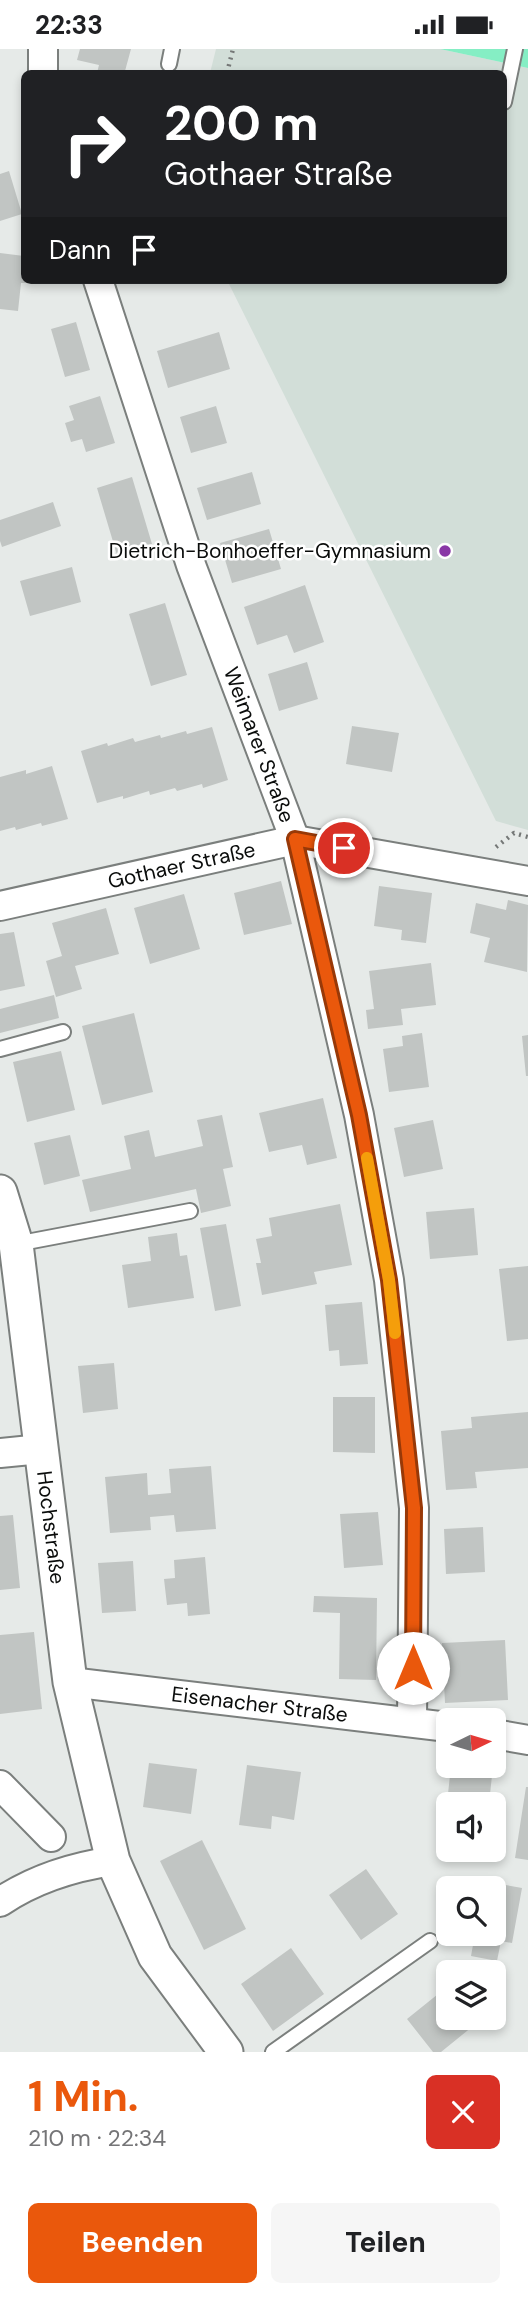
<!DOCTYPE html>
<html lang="de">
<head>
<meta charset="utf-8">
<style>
	body { margin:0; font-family:"DM Sans",sans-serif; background:#f6f6f6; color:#202124; height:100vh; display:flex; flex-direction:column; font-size:26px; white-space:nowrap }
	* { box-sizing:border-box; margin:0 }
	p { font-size:23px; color:#757577 }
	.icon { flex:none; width:38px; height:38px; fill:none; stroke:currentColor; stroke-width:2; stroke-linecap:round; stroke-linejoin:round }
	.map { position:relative; height:2003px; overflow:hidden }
	.panel { display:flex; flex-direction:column; background:#fff; flex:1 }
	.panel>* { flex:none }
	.banner { position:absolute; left:21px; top:21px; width:486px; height:214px; border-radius:10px; box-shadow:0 4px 10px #0003; background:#202124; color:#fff; overflow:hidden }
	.needle { width:46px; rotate:85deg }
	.fabs { position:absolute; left:436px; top:1659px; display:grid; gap:14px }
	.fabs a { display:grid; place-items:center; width:70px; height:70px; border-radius:10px; background:#fff; box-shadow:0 4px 10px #0003; font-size:35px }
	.pin { position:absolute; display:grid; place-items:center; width:60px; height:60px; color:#fff; margin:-30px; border:4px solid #fff; border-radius:50%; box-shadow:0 2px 7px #0007 }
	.me { position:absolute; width:77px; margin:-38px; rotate:0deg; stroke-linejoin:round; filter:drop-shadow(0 0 5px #0008) }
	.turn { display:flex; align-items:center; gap:24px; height:147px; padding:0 28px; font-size:32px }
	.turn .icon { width:91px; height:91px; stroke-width:2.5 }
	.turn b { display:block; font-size:49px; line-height:60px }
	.then { display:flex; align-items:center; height:66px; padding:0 28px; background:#0003; gap:14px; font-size:26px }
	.round { display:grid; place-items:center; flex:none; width:74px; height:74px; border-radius:10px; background:#f6f6f6 }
	.head { display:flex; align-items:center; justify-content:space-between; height:119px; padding:0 28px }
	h1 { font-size:42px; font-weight:700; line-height:52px; color:#ea580c }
	.primary-button { display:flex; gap:14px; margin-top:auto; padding:14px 28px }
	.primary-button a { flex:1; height:80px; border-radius:10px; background:#ea580c; color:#fff; font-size:28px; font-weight:700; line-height:80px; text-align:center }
	.primary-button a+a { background:#f6f6f6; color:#202124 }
	.status { display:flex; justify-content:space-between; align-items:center; height:49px; padding:0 35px; background:#fff; direction:ltr }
	.status svg { height:19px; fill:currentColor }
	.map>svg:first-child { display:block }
</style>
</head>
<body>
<div class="status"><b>22:33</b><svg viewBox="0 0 49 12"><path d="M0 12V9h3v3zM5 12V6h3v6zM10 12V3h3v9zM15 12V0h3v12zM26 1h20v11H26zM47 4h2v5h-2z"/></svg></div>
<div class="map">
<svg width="528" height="2003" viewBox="0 0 528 2003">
	<rect width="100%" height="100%" fill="#e6eae8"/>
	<path fill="#d2ded8" d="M216,0H440L528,19V781L496,772L227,231H504V24H210Z"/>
	<path fill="#85eec4" d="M440,0H528V19Z"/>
	<path fill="#c1c5c3" d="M80,0H131L125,22L130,24H97L99,16L77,11Z
		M9,122L22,165L0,172V125Z
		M0,204L24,207L26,234H21L18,262L0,260Z
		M76,273L90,321L65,328L51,280Z
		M219,283L230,320L168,339L157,302Z
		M100,347L115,394L86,403L82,390L71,393L65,374L74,371L69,357Z
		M216,357L227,394L191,404L180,368Z
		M252,423L261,455L207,471L197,439Z
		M132,428L152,495L117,506L97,439Z
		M53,453L61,477L2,498L0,492V471Z
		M269,480L281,520L232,534L220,494Z
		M72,518L81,553L30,567L20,532Z
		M305,536L324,593L294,604L287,586L257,596L244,558Z
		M165,554L187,626L151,637L129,565Z
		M307,613L318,650L279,662L268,625Z
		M352,677L399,684L392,723L346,715Z
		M212,678L228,731L203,739L202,735L177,742L175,739L150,746L149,742L123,750V747L97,754L81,702L107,694L108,697L133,689L135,693L160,686L161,689L186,682L187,685Z
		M52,717L68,770L42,777L41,774L16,781L15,778L0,782V728L26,721V725Z
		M281,832L292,875L244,886L234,844Z
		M379,837L432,844L426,894L401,891L402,881L374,877Z
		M184,845L200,900L150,915L134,859Z
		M508,851L528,856L527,923L484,913L490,889L470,884L476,854L506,861Z
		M106,859L119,905L75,917L82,940L56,948L46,912L62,907L52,874Z
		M14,883L25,937L0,942V885Z
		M431,914L436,956L401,960L403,976L368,980L366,961L374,960L369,922Z
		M54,946L59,969L0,984V960Z
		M134,964L153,1043L102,1056L82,977Z
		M422,984L429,1038L389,1043L383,1000L403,997L402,987Z
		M528,986V1027H526L522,987Z
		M61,1002L75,1061L27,1073L13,1013Z
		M323,1049L337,1109L307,1116L302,1096L269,1103L259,1064Z
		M222,1066L233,1118L223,1120L231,1157L201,1164L196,1140L90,1163L82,1131L131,1120L124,1087L149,1081L155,1108L203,1097L197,1071Z
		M433,1071L443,1120L404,1128L394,1079Z
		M70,1086L80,1127L44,1136L34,1094Z
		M340,1155L352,1216L314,1223L317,1235L262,1246L256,1214H261L256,1190L272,1187L269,1169Z
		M474,1159L478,1206L430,1210L426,1163Z
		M226,1175L241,1257L215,1262L200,1179Z
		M177,1184L180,1207L187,1206L194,1249L128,1259L122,1216L151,1212L148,1188Z
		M528,1217V1290L507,1292L499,1220Z
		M362,1253L368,1315L340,1317L339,1301L329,1302L325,1256Z
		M114,1314L118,1360L83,1364L78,1317Z
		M333,1348H375V1404L333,1403Z
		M528,1363V1419L475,1423L477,1439L446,1441L441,1382L472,1379L471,1368Z
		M211,1417L216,1480L176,1483L174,1466L150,1468L151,1481L110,1484L105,1428L147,1424L148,1446L171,1444L169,1420Z
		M378,1463L383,1516L344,1519L340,1465Z
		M13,1466L20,1539L0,1541V1467Z
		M483,1478L485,1523L446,1525L444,1480Z
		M205,1508L210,1565L188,1567L187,1554L167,1556L164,1530L175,1529L174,1511Z
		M133,1512L136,1562L102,1564L98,1514Z
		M314,1547L377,1549L376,1631L339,1630L340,1564L313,1563Z
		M34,1583L42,1660L0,1665V1586Z
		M505,1591L508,1651L445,1654L442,1594Z
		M149,1714L197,1720L191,1765L143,1758Z
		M247,1716L301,1723L294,1771L272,1767L271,1780L239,1776Z
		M451,1717H493L489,1755L447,1754Z
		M526,1738H528V1811L515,1809Z
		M202,1791L246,1880L204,1901L160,1812Z
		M366,1820L398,1865L361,1891L329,1846Z
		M477,1831L522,1839L512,1894L501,1892L497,1912L471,1907L475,1885H494V1839H475Z
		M291,1899L324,1945L273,1982L241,1935Z
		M448,1937V1969H483L441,2003H433L407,1970Z"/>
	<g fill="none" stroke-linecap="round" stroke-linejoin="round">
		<defs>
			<path id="service" d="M169,15L172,0
				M504,53L515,0
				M0,1000L63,983
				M16,1195L190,1162
				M273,2003L430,1892"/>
			<g id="minor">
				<path d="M43,0V24"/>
				<path id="s1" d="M98,231L191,516L295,791L359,1066L389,1231L414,1459L412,1672"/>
				<path id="s2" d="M0,857L295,791L528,832"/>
				<path d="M0,1404L41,1400"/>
				<path id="s3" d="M70,1633L448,1678"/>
				<path d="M494,1685L528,1691"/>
				<path d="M0,1736L51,1788"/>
				<path d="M0,1853C34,1830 72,1818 113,1812"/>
			</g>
			<g id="tertiary">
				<path id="s4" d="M0,1143L16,1195L70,1633L113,1812L155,1907L226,2003"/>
			</g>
		</defs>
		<use href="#service" stroke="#7b7f7d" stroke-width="18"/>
		<use href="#minor" stroke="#7b7f7d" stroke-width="32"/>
		<use href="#tertiary" stroke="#7b7f7d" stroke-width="37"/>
		<path stroke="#757877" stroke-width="4.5" stroke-dasharray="2 5" stroke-linecap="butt" d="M227,24L233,0
			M496,798L514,784L528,788"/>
		<use href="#service" stroke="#fff" stroke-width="14"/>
		<use href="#minor" stroke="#fff" stroke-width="28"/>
		<use href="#tertiary" stroke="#fff" stroke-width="33"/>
	</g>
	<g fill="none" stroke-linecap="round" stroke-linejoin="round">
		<defs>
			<path id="route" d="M344,799L295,790L359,1066L389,1231L414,1459L413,1619"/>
		</defs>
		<use href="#route" stroke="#983908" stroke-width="18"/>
		<use href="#route" stroke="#ea580c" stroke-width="12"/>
		<path stroke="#f59e0b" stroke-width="12" d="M367,1109L389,1231L395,1284"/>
	</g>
	<circle fill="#8937a6" stroke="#fff" stroke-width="2.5" cx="445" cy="502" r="7"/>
	<g text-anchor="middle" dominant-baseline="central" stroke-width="5" stroke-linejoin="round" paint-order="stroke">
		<g font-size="21" fill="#0a0c0b" stroke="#fff" text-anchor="end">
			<text x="431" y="502">Dietrich-Bonhoeffer-Gymnasium</text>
		</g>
		<g font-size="21" fill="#0a0c0b" stroke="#fff">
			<text stroke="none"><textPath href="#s1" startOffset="492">Weimarer Straße</textPath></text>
			<text stroke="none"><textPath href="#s2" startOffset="186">Gothaer Straße</textPath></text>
			<text stroke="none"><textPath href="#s4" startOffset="340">Hochstraße</textPath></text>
			<text stroke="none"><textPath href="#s3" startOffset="191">Eisenacher Straße</textPath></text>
		</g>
	</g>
</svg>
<div class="fabs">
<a><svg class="needle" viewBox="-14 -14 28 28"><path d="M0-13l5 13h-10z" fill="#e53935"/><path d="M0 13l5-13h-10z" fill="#757577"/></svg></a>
<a><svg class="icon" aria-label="sound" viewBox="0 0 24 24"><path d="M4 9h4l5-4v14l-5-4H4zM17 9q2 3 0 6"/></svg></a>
<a><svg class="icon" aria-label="search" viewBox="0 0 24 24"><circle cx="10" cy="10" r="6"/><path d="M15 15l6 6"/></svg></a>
<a><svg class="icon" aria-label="layers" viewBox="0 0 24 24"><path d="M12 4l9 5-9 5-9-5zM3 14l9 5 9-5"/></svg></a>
</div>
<div class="pin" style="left:344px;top:799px;background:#d93025"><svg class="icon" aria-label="arrive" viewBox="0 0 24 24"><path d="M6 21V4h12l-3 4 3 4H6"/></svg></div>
<svg class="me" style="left:413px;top:1619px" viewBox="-20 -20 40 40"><circle r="19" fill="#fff"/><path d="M0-13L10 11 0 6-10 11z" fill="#ea580c"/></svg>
<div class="banner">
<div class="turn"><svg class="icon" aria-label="right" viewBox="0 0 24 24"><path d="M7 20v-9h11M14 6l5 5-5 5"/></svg><div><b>200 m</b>Gothaer Straße</div></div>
<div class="then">Dann<svg class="icon" aria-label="arrive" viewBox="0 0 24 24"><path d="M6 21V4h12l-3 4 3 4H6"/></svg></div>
</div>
</div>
<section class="panel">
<div class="head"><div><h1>1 Min.</h1><p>210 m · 22:34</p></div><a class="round" style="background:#d93025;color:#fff"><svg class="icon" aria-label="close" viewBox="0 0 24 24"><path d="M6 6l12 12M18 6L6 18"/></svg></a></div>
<div class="primary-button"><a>Beenden</a><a>Teilen</a></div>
</section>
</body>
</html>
